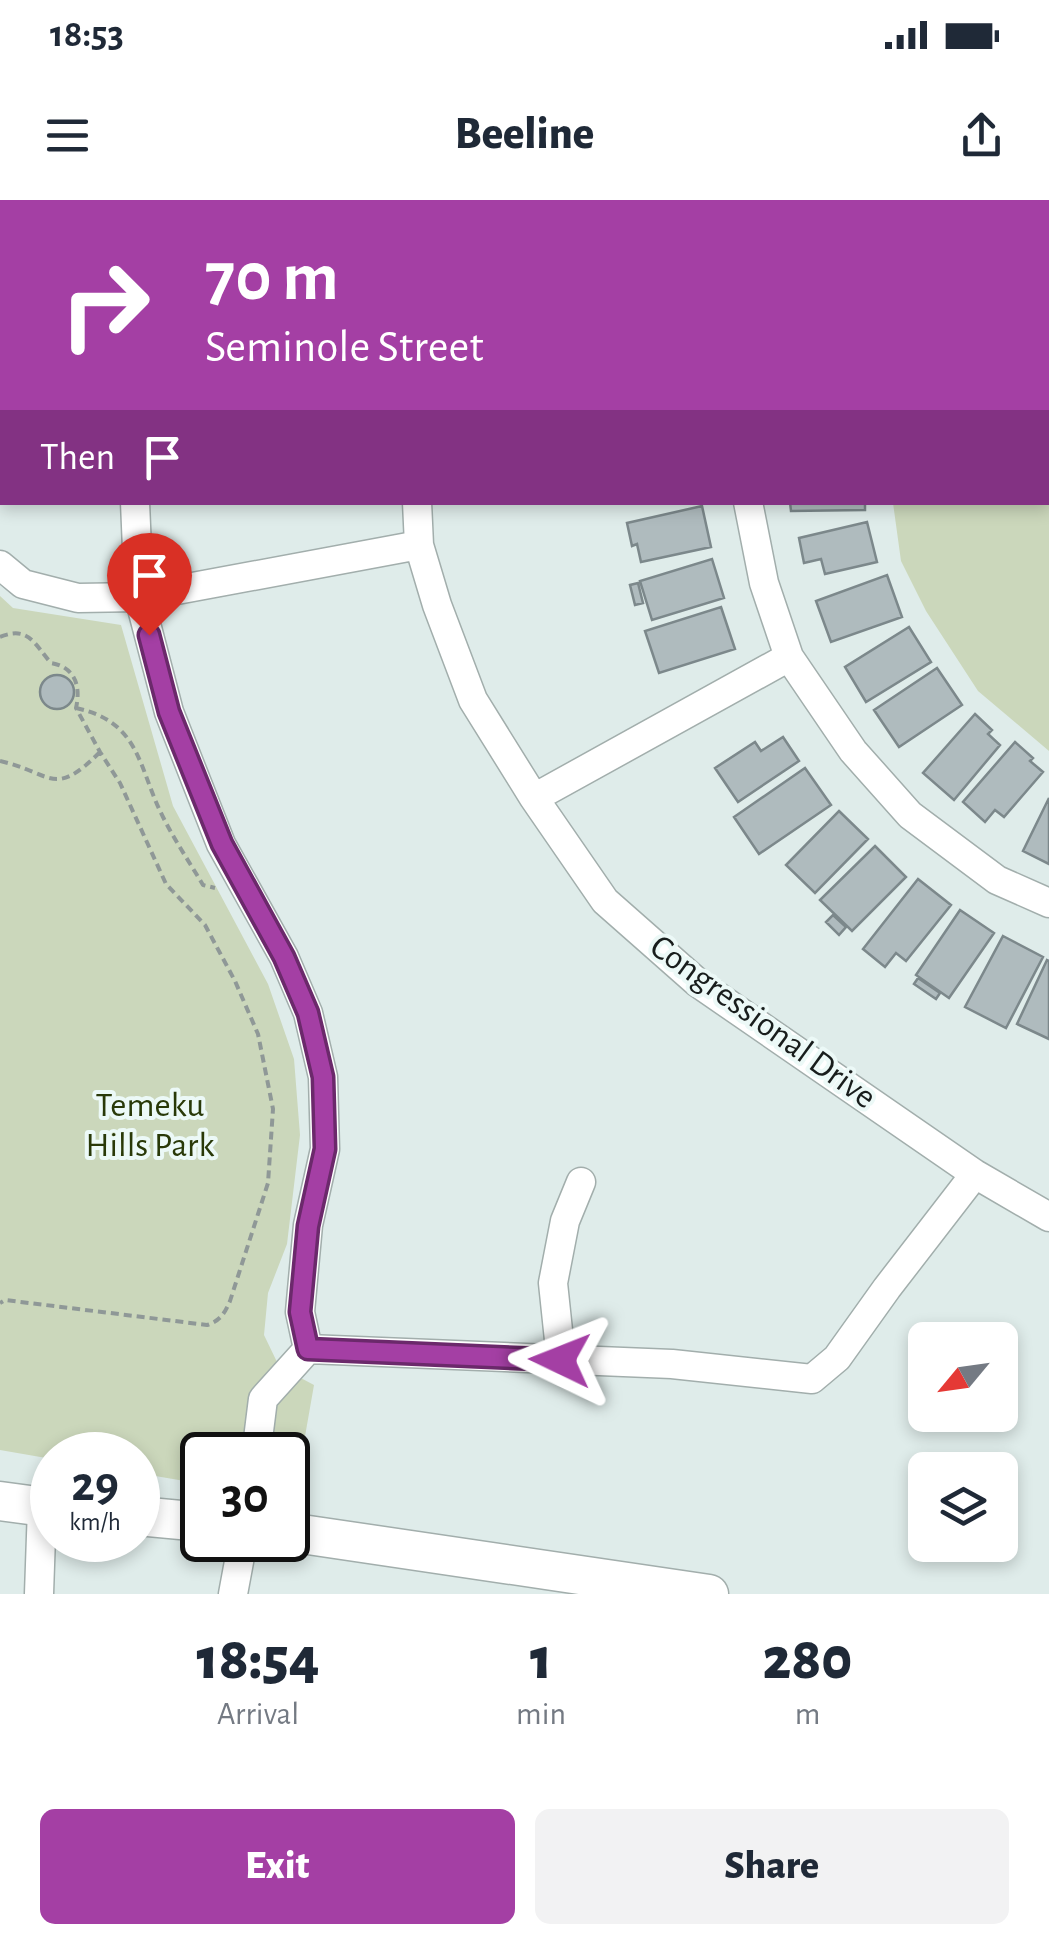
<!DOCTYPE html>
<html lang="en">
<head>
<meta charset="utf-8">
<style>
	body { margin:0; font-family:"Alegreya Sans",sans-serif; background:#f2f2f3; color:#1f2937; height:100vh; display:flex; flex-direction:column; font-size:38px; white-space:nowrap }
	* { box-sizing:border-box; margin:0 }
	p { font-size:32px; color:#747a83 }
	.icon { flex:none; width:55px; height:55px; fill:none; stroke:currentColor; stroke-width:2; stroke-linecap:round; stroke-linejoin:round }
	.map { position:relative; height:1394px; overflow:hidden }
	.panel { display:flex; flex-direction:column; background:#fff; flex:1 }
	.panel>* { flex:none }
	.top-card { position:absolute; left:0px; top:0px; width:1050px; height:305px; box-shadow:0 5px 15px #0003; background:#a43fa4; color:#fff; overflow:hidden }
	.needle { width:65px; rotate:241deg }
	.fabs { position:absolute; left:908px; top:1122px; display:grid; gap:20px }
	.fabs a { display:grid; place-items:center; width:110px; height:110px; border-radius:15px; background:#fff; box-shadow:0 5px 15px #0003; font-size:50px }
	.speed { position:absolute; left:30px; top:1232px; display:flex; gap:20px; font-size:50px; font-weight:700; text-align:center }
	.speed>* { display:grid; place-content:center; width:130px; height:130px; border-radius:50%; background:#fff; box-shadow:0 5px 15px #0003; line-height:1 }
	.speed small { font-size:25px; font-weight:400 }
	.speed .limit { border:5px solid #111; border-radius:15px; background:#fff; color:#111 }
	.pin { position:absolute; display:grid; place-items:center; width:85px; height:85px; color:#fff; margin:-102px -42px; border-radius:50% 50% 50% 0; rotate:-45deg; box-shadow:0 0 10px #0007 }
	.pin .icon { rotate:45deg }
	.me { position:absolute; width:110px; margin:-55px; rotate:272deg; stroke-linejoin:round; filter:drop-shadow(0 0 8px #0008) }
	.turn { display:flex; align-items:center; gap:35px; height:210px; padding:0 40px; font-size:45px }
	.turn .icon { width:130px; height:130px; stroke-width:2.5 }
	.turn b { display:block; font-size:70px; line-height:85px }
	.then { display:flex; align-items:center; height:95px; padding:0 40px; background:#0003; gap:20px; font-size:38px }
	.eta { display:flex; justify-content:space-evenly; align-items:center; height:170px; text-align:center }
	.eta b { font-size:60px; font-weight:800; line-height:70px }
	.action { display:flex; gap:20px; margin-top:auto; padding:20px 40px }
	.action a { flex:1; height:115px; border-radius:15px; background:#a43fa4; color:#fff; font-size:40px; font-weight:800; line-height:115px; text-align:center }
	.action a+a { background:#f2f2f3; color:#1f2937 }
	.status { display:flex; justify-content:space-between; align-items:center; height:70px; padding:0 50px; background:#fff; direction:ltr }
	.status svg { height:28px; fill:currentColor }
	header { display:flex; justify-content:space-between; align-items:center; height:130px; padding:0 40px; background:#fff; font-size:45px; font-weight:800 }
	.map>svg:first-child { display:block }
</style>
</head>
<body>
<div class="status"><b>18:53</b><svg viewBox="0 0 49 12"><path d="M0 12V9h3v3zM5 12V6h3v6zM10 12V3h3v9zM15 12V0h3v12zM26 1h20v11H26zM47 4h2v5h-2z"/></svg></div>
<header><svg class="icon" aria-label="menu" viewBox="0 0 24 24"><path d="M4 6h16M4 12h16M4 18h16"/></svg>Beeline<svg class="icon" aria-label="share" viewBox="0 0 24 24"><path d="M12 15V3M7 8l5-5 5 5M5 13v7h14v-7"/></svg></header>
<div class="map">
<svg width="1049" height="1394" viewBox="0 0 1049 1394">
	<rect width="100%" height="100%" fill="#dfecea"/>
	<path fill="#cbd7bb" d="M937,0H1049V551L978,491L926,411L901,361L893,303L1048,302V2H936Z
		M0,396L13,408L121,425L173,606L268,784L294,859L300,935L287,1044L268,1093L264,1135L277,1162L297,1176L314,1185L294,1299L288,1298V1255H202V1284L138,1273V1255H52V1259L0,1250Z"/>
	<path fill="#afbbbe" stroke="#7c888b" stroke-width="2.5" d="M671,0H748V2H670Z
		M856,0H940L939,2H855Z
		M790,302H865V310L791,311Z
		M702,306L711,347L641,362L637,344L632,346L627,323Z
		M867,322L877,362L825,374L821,359L804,363L799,338Z
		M712,359L724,398L652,420L640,381Z
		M887,375L902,417L831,442L816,401Z
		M638,383L643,403L635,405L630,385Z
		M721,407L735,449L659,473L645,431Z
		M909,427L931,462L866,502L845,467Z
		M937,468L962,505L899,547L874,510Z
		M40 492a17 17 0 1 1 34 0a17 17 0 1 1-34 0Z
		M975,514L992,530L988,534L1000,545L954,600L923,573Z
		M783,537L799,561L738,602L715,568L755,542L761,551Z
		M1015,542L1033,558L1030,561L1043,572L1004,617L995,610L985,622L963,602Z
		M805,568L831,605L759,654L734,617Z
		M1049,598V664L1023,651Z
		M839,611L868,639L815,693L786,665Z
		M875,646L906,677L852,731L820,700Z
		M918,679L951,705L906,761L896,753L885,767L863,749Z
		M960,710L994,733L949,798L916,775Z
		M833,715L846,727L839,735L826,722Z
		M1003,736L1043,757L1006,828L965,807Z
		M1047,760L1049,761V839L1017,824Z
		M918,778L940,793L936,799L914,784Z"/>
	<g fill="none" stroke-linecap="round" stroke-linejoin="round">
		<defs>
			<path id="minor" d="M436,2V0
				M787,2V0
				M135,302L139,397L169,512L221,644L284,757L308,813L323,877L325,949L308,1025L300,1112L308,1149L263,1199L256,1255
				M417,302L419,345L437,405L473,500L534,598L605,701L698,783L975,974L1049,1017
				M748,302L764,383L789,457L853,551L910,615L997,680L1049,703
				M0,365L23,384L78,398L139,397L419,345
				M534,598L789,457
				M308,1149L672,1164L812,1179L837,1158L887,1088L975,974
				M561,1159L553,1083L565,1021L581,982
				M39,1394L42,1307
				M233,1394L243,1340"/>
			<path id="secondary" d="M68,2L70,0
				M119,2L121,0
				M0,95L2,92
				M0,171L2,168
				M0,1301L52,1308
				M138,1316L202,1322
				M288,1332L709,1394"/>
		</defs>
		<use href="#minor" stroke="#a2aeac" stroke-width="31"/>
		<use href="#secondary" stroke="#a2aeac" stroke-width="41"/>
		<path stroke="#8f9897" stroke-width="4" stroke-dasharray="8 5" stroke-linecap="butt" d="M0,437C29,425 35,445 51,463C75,467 81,486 76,508L100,552L120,583L166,684L205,725L235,781L258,834L273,909L268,983L230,1101C225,1113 220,1121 207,1125L5,1100L0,1103
			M76,508C141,522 138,568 163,617C175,641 190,663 203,685L215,688
			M0,561C53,573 53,599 100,552"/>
		<use href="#minor" stroke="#fff" stroke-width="28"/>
		<use href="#secondary" stroke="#fff" stroke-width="38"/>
	</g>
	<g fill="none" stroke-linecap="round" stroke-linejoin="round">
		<defs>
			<path id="route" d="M149,435L169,512L222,644L284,757L308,813L323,877L325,949L308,1026L300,1112L308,1149L560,1160"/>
		</defs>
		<use href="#route" stroke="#6b296b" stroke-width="25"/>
		<use href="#route" stroke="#a43fa4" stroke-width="18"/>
	</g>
	<g text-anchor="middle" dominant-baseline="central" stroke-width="8" stroke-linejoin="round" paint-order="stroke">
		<g font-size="35" fill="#181d1c" stroke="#ecf9f7">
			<text transform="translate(763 822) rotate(36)">Congressional Drive</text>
		</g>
		<g font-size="35" fill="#293908" stroke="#ecf9f7">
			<text x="150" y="905">Temeku<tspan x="150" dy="40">Hills Park</tspan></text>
		</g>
	</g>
</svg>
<div class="fabs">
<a><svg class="needle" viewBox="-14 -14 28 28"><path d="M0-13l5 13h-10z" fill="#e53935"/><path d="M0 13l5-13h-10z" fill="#747a83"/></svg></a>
<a><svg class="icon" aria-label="layers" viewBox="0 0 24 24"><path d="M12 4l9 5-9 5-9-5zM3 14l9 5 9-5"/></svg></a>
</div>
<div class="speed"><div>29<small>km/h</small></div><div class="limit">30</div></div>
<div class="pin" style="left:149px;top:435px;background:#d93025"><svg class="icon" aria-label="arrive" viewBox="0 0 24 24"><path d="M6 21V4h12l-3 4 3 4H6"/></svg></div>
<svg class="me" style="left:560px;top:1160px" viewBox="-20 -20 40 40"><path d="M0-17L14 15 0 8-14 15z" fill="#a43fa4" stroke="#fff" stroke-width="4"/></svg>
<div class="top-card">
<div class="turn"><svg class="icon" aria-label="right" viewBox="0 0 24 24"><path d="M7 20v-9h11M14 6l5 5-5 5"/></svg><div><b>70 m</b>Seminole Street</div></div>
<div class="then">Then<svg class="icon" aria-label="arrive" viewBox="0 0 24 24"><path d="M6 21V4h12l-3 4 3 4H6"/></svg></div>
</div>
</div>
<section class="panel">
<div class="eta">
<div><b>18:54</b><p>Arrival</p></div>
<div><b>1</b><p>min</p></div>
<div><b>280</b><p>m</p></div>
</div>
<div class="action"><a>Exit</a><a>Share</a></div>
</section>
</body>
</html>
